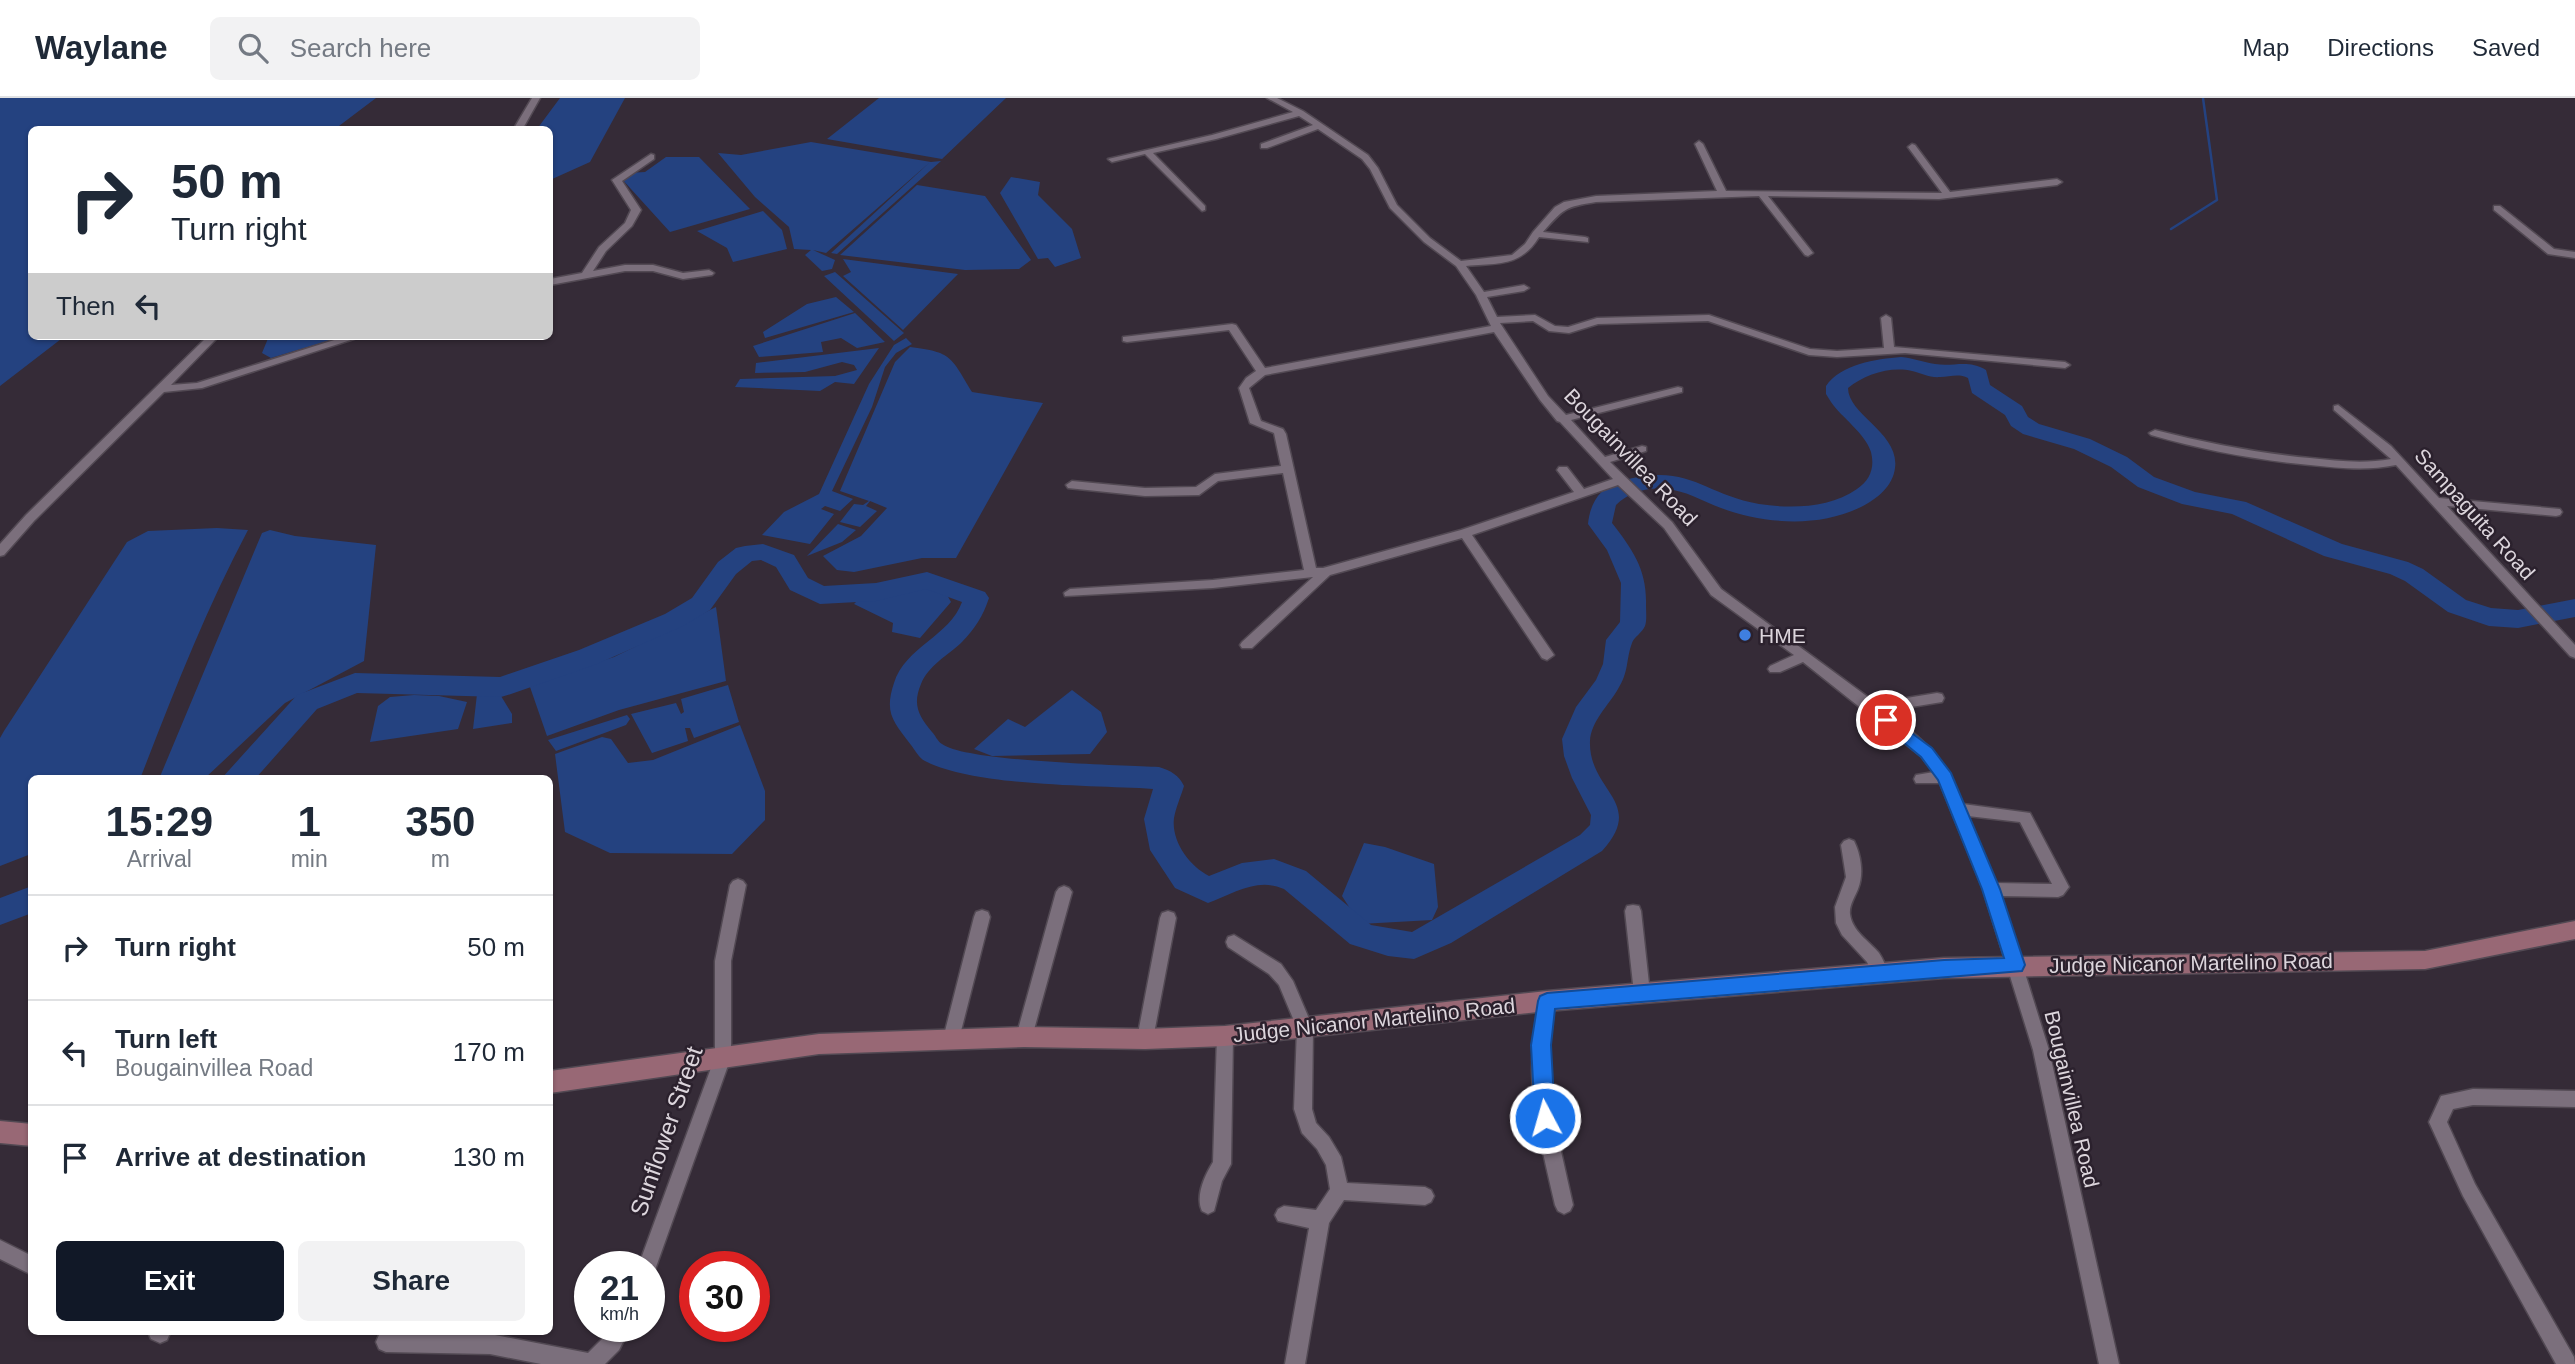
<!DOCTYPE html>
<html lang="en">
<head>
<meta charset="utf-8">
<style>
	body { margin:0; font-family:Helvetica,sans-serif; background:#f2f2f3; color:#1f2937; height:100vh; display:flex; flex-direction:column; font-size:26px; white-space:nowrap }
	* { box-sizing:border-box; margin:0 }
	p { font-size:23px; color:#747a83 }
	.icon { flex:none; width:38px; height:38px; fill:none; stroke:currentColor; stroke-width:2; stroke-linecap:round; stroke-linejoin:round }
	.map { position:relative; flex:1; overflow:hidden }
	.details { position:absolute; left:28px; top:677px; width:525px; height:560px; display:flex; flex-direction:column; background:#fff; border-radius:10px; box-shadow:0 2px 5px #0004 }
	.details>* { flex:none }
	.hud { position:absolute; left:28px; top:28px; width:525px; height:214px; border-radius:10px; box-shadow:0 2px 5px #0004; background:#fff; color:#1f2937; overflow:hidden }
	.speed { position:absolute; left:574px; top:1153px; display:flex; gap:14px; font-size:35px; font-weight:700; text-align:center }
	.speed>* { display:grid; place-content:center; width:91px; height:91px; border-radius:50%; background:#fff; box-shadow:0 2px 5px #0004; line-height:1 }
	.speed small { font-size:18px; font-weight:400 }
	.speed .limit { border:10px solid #d22; background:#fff; color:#111 }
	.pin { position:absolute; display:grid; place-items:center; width:60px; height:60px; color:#fff; margin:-30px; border:4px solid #fff; border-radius:50%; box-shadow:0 2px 7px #0007 }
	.me { position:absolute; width:77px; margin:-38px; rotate:354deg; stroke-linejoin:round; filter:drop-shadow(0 0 5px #0008) }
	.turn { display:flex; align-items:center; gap:24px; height:147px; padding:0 28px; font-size:32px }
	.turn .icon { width:91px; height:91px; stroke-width:2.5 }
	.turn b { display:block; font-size:49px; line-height:60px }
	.then { display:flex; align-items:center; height:66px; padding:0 28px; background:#0003; gap:14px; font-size:26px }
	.eta { display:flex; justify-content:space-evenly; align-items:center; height:119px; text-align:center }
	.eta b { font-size:42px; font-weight:700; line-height:49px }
	.primary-button { display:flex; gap:14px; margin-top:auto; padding:14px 28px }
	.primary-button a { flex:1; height:80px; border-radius:10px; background:#111827; color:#fff; font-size:28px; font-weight:700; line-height:80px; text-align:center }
	.primary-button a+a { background:#f2f2f3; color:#1f2937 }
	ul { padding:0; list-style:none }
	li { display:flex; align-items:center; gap:21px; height:105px; padding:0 28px; border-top:2px solid #e0e1e3 }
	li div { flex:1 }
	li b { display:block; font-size:26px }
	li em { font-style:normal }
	header { display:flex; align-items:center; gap:42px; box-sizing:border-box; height:98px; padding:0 35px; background:#fff; border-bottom:2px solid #e0e1e3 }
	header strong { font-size:33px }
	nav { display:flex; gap:38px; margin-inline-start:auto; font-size:24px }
	.search { width:490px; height:63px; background:#f2f2f3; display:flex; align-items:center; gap:18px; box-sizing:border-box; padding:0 24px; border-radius:10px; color:#747a83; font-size:26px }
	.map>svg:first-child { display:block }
</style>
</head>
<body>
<header>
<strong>Waylane</strong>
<div class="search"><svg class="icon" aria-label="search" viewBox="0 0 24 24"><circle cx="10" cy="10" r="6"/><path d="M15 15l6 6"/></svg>Search here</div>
<nav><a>Map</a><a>Directions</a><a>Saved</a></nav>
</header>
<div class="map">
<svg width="2575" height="1266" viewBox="0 0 2575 1266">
	<rect width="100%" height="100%" fill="#352b37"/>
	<path fill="#244280" d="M0,0H376L335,31L32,32V238H65L0,288Z
		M560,0H625L590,64L550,82V32L537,31Z
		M879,0H1006L942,61L827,41Z
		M811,44L931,64L941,63L837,156L831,155L929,65L826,155L813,152L835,162L832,171L822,173L805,157L811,152L794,151L789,129L755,99L718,55L741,57Z
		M666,59H699L750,111L670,134L621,80L628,75L645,74Z
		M1011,79L1040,84L1038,97L1072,131L1081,160L1055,169L1048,160L1038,161L1000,95Z
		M917,87L985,98L1031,162L1019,171L965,172L840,157Z
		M763,113L782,132L787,151L733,164L727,150L697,133Z
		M843,161L958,176L903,232L843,178L851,174Z
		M835,174L904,235L894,243L824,178Z
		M836,199L854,214L765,240L763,234L807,206Z
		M855,215L885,244L857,250L841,240L821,244L823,254L759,259L753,248Z
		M269,238H344L271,260L262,255Z
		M906,240L912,246L896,255L885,269L872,309L832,393L853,401L840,413L825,408L821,411L834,416L810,446L762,437L784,414L819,396L869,286L894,247Z
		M910,249C952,254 951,259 972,294L1043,305L956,460H922L854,474L837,472L823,458L861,438L887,410L870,403L866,408L877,413L860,429L840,424L854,406L863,407L869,403L840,393L895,264Z
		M879,250L854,286L835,284L820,293L735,289L740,281L835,278L857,272L854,267L842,264L805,274L755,275L756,265Z
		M838,426L856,432L842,444L807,458Z
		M217,430L248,432C205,513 173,596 140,681H32L31,756L0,768V640L4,633L127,444L148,433Z
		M270,432L295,438L376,447L364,563L285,605L204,681H159L262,435Z
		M925,488L946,495L951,504L920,540L892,534L893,525L854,506L858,502Z
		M716,509L726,583L619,612L547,638L530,589L539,583L614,559Z
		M728,587L739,624L694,640L690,630H685L688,643L652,655L631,616L676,605L681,616L684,614L681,601Z
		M1072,592L1101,614L1107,634L1090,656L992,658L974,651L1008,621L1025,629Z
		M490,594L501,598L512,616V625L473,631L477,596Z
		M414,597L439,598L467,604L458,631L370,644L378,608L390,599Z
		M627,617L630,621L626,627L556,653L548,642Z
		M740,627L765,693V722L732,756L610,755L565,734L555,656L602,639L611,641L628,665L653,662Z
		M1364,745L1385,749L1434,766L1438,809L1432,822L1360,826L1342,798Z"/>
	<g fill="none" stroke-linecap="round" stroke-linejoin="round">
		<path stroke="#244280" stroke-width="2.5" d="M2171,131L2217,102L2203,0"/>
		<path fill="#244280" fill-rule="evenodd" d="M1901,259C1913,260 1923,264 1935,266C1954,269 1968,261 1986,272L1990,287L2022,308L2028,319L2039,326L2090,341L2127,359L2154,379L2195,394L2246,404L2342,446L2408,464L2423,471L2466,502L2491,510L2518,512L2575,501V519L2518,530L2489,528L2448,514L2405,483L2390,476L2324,458L2232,416L2182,406L2138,389L2111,369L2074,351L2023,336L2011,328L2005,317L1972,295L1968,280C1958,275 1950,279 1940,279C1930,280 1921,275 1912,273C1891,268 1865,276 1848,290C1848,317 1900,335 1895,370C1893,388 1877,401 1861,409C1818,430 1765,426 1721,410C1702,403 1685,392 1665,391C1648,389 1629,394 1616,407L1612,425C1633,452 1647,472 1646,507C1646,514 1647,522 1645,528C1642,535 1634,539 1632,545C1626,561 1629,574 1618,591C1609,607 1591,623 1590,643C1588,693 1647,704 1602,753L1451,845L1414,861L1388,858L1350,846L1284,791C1257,779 1233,796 1208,805L1175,790L1150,752L1144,721L1153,691C1093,687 975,689 925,663C919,660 915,652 911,647C893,623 884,615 894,585C905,549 950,538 962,504L926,491L876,503L820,506L790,492L776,469L761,462L752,463L736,476L710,512L683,528L597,566L511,596L501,599L357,595L317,611L255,681H221L297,597L355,575L500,579L579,552L665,516L692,500L718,464L736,450L745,448L763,446L794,457L808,480L824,488L876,485L927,474L985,494L989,500C983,518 975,531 961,545C948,557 928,568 921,586C912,607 919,618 932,634C935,637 938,644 942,646C966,664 1122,667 1159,669C1171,673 1179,677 1184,688C1181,698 1176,709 1174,720C1171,743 1189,768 1209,778L1242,765L1274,761L1306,773L1371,827L1412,834L1580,737L1590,727L1591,717L1572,680L1564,658L1562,641L1576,609L1596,582L1603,566L1606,542L1620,524L1621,485L1607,452L1588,426C1590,405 1600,389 1621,383C1690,364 1701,396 1759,406C1791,411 1830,410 1857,391C1870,382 1875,370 1871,354C1865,335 1842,320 1831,304L1826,296V288C1841,266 1876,261 1901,259Z
			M32,788V815L0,827V800Z"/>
		<defs>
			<path id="street" d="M532,0H540L522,32H513Z
				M1267,0H1277L1303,13L1368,57L1378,70L1397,107L1430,140L1461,163L1512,157L1525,146L1533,134L1555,109L1564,104L1596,98L1717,93L1695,46L1699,43L1703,46L1726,93L1942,95L1908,49L1912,46L1915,47L1950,94L2057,81L2062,84L2057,87L1939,101L1768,98L1813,155L1808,158L1805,157L1759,98L1596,104C1565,109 1564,110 1543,134L1585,139L1588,140V144L1539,139C1521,169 1497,165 1466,168L1484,194L1524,187L1529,190L1524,193L1487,199L1497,219L1535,217L1555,228L1568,229L1597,220L1709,217L1810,251L1837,253L1884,250L1881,220L1886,217L1891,220L1894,249L2065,264L2070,267L2065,270L1905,255L1837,259L1809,257L1708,223L1598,226L1569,235L1549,233L1533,223L1500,225L1548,298L1566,317L1678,289L1682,290V294L1571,322L1605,359L1642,348L1646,349V353L1610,364L1672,424L1721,491L1876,605L1937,595L1942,596L1944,600L1942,604L1887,613C1926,644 1944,659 1963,706L2030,715L2069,789L2063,797L2058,799L2001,798L2049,952L2119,1266H2099L2033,952L1983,791L1940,685H1916L1914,681L1916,677L1934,674L1921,658L1803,564L1780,574H1770L1768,571L1770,568L1794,557L1711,497L1664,430L1618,387L1472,437L1552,554L1554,557L1547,562L1542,560L1462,440L1330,477L1252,550H1242L1240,547L1242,544L1313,479L1213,490L1065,498L1064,495L1070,491L1213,482L1304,472L1283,375L1218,383L1199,397L1145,398L1068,390L1066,387L1072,383L1145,390L1196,389L1215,376L1281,368L1274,335L1250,325L1239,290L1246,280L1256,273L1229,232L1127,244L1123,243V239L1232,226L1236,227L1265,270L1491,228L1476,197L1456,168L1424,144L1390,110L1370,71L1362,61L1318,31L1267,50H1261V46L1313,27L1299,18L1216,41L1153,55L1205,108V112L1202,113L1145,56L1112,64L1108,61L1212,37L1293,14ZM1494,234L1540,302L1557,323L1560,324L1613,381L1584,391L1567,369H1559L1557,372L1574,394L1461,432L1323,470H1316L1286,336L1283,331L1261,323L1249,290L1265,277ZM1968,718L2020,724L2052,786L1996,785Z
				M651,56L654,57V61L622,83L641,112L632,128L606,153L593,173L625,167H653L683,175L709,172L714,175L712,177L683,181L653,173H625L550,187V181L582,175L599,149L625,125L631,112L612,82Z
				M2494,108H2500L2554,151L2575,154V160L2548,156L2494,112Z
				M208,238H219L171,287L197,285L347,238H363L202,290L164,294L34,423L4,457L0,458V446L26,417Z
				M2338,307L2391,348L2439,400L2560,411L2562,414L2560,417L2556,418L2447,408L2575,547V560L2570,558L2396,367C2367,373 2339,370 2310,367C2256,362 2203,352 2151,337L2149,335L2155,332C2206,345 2257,355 2310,360C2337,363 2364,366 2391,361L2334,312V308Z
				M1849,741L1854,743C1861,757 1864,776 1858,791C1855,799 1849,807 1850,816C1852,833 1869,843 1879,855C1883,861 1886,868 1888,875L1886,880L1880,882L1874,880L1867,864L1842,837L1836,825L1835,809L1846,779L1841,747L1844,743Z
				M738,781L743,783L746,787L731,863V959L656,1169L654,1176L649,1177V1169H638L715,959V863L730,787L733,783Z
				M1064,788L1069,790L1072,794L1032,939L1030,944L1024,946L1018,944L1016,939L1056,794L1059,790Z
				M1633,807L1639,808L1641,813L1650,895L1648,900L1642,902L1636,900L1634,895L1625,813L1627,808Z
				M982,812L988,814L990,819L959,941L957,946L951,948L945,946L943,941L974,819L976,814Z
				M1168,813L1174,815L1176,820L1153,941L1151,946L1145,948L1139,946L1137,941L1160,820L1162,815Z
				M1234,837L1281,866L1293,883L1313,930L1312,1011L1316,1025L1329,1039L1341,1059L1347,1085L1425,1089L1431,1092L1434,1098L1431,1104L1425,1107L1344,1102L1329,1125L1305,1266H1285L1309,1130L1278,1123L1275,1117L1278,1111L1284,1108L1316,1112L1330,1091L1326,1067L1317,1051L1302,1035L1294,1011L1297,930L1279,887L1269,876L1228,849L1226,844L1228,839Z
				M1547,896L1553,898L1555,903L1549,954L1550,984L1556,1031L1573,1107L1570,1113L1564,1116L1558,1113L1555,1107C1545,1063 1533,1018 1532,973C1532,950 1535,926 1539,903L1541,898Z
				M1225,931L1231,933L1233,938L1231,1066L1222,1083L1214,1113L1208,1116L1202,1113C1195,1098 1205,1077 1213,1064L1217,938L1219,933Z
				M2473,991L2575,993V1009L2473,1007L2453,1011L2447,1024L2475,1086L2574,1259L2575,1266H2556L2463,1098L2429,1024L2441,998Z
				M0,1142L32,1158V1177L0,1161Z
				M611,1228H631L619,1252L605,1266H541L490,1256L386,1254L379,1251L376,1244L379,1237L386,1234L490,1236L588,1255L605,1238Z
				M148,1234H169L170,1235L167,1242L160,1245L151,1241Z"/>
			<path id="secondary" d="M2575,823V841L2425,871L1944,880L1547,913L1225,948L1145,951L1024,949L819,956L550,995V973L819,936L1024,929L1145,931L1225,928L1547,893L1944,860L2425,853Z
				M0,1023L32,1026V1048L0,1045Z"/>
		</defs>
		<use href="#street" stroke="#524953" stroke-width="3"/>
		<use href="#secondary" stroke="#524953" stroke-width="3"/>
		<use href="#street" fill="#7b6f7c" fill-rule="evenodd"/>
		<use href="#secondary" fill="#986875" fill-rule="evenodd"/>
	</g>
	<path fill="#1a73e8" stroke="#114b97" stroke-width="2" d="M1886,616L1932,650L1951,675L2000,791L2025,867L2022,873L1555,911L1551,947L1555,1020L1552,1027L1545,1029L1538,1027L1535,1020L1531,947L1538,903L1540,898L1547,895L1944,862L2004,860L1982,791L1938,682L1921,659L1881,626L1878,622Z"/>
	<circle fill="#3f7fe0" stroke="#2b212d" stroke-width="2.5" cx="1745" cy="537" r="7"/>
	<g text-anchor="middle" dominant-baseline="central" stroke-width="5" stroke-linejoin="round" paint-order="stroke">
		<g font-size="21" fill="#dcd5dc" stroke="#2b212d">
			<text transform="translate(1631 359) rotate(46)">Bougainvillea Road</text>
			<text transform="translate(2475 416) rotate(48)">Sampaguita Road</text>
			<text transform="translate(2191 865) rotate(-1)">Judge Nicanor Martelino Road</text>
			<text transform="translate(1374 922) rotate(-6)">Judge Nicanor Martelino Road</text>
			<text transform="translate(2072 1001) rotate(77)">Bougainvillea Road</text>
		</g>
		<g font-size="21" fill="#dcd5dc" stroke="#2b212d" text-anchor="start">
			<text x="1759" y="537">HME</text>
		</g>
		<g font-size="24" fill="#dcd5dc" stroke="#2b212d">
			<text transform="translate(666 1033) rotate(-71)">Sunflower Street</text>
		</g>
	</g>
</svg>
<div class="speed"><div>21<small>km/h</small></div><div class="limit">30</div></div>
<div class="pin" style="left:1886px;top:622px;background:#d93025"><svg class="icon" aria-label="arrive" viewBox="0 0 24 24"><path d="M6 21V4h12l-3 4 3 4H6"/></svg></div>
<svg class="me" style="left:1545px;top:1020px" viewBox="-20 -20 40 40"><circle r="17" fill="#1a73e8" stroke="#fff" stroke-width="3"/><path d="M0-11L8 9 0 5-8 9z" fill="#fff"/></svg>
<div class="hud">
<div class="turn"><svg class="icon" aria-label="right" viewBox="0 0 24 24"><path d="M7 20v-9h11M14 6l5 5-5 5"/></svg><div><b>50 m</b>Turn right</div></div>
<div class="then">Then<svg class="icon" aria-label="left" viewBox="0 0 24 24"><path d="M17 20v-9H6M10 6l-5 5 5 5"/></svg></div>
</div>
<section class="details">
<div class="eta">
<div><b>15:29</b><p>Arrival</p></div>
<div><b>1</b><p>min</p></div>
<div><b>350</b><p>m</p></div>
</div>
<ul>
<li><svg class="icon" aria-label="right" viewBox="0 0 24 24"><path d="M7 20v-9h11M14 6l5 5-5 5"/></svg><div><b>Turn right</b></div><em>50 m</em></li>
<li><svg class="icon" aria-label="left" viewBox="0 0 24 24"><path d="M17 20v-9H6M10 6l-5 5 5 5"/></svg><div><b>Turn left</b><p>Bougainvillea Road</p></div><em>170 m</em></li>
<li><svg class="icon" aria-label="arrive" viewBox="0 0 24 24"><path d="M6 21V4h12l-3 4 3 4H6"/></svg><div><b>Arrive at destination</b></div><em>130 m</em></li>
</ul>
<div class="primary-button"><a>Exit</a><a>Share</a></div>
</section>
</div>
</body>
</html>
